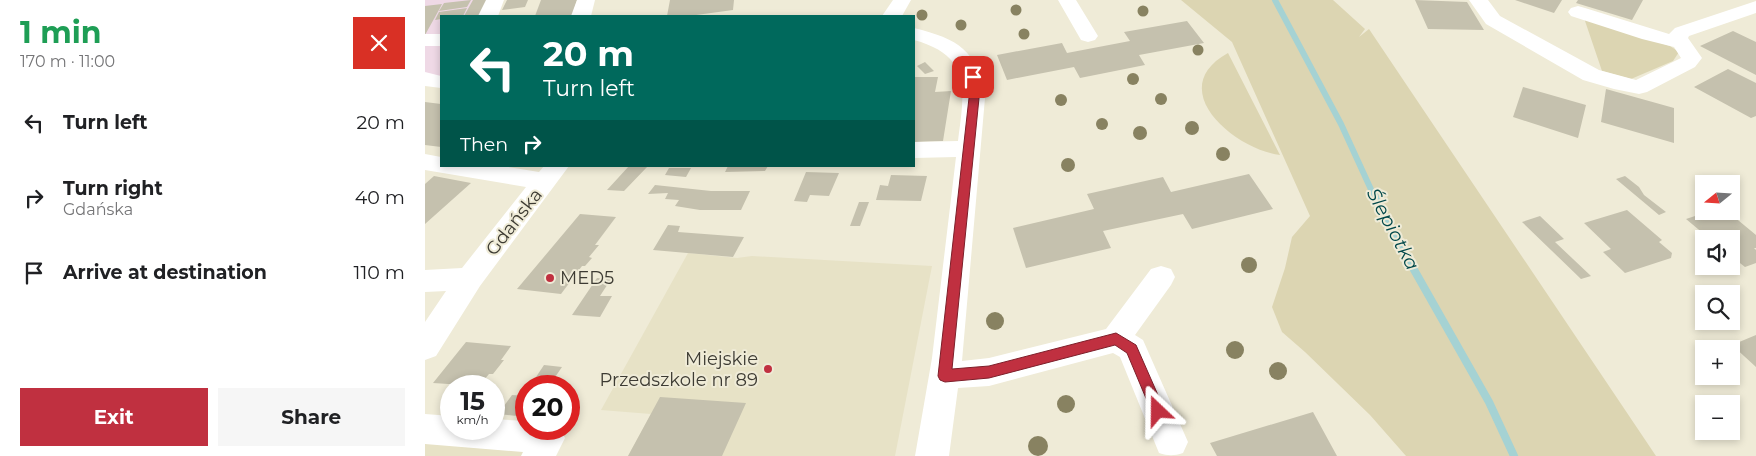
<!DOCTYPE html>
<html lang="en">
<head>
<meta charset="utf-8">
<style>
	body { margin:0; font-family:Montserrat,sans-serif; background:#f6f6f6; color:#202124; height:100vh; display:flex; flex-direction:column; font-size:19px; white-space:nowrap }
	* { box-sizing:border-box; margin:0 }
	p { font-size:16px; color:#757577 }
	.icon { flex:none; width:28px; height:28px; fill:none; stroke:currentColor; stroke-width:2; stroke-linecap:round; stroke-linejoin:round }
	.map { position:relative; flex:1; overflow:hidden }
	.details { display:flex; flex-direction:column; background:#fff; width:425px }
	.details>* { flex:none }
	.hud { position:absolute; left:15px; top:15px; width:475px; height:152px; border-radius:0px; box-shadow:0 2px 8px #0003; background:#00695c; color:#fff; overflow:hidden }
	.needle { width:32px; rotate:252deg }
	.tools { position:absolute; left:1270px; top:175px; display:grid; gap:10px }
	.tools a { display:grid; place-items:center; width:45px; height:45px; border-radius:0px; background:#fff; box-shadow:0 2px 8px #0003; font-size:25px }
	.speed { position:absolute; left:15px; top:375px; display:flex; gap:10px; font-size:25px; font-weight:700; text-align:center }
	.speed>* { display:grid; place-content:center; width:65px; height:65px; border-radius:50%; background:#fff; box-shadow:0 2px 8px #0003; line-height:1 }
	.speed small { font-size:12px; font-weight:400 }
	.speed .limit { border:8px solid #d22; background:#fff; color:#111 }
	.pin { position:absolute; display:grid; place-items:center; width:42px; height:42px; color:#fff; margin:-21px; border-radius:10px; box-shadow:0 2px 8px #0006 }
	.me { position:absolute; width:55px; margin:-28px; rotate:337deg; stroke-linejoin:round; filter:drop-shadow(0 0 4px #0008) }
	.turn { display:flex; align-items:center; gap:18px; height:105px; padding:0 20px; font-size:22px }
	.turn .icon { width:65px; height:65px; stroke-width:2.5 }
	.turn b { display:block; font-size:35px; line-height:42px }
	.then { display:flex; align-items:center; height:48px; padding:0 20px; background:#0003; gap:10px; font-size:19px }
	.round { display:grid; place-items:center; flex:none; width:52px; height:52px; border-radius:0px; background:#f6f6f6 }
	.summary { display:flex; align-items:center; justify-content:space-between; height:85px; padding:0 20px }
	h1 { font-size:30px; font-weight:700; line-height:38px; color:#1e9e55 }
	.button { display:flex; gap:10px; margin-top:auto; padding:10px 20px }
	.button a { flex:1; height:58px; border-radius:0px; background:#c03040; color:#fff; font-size:20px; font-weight:700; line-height:58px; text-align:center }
	.button a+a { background:#f6f6f6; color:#202124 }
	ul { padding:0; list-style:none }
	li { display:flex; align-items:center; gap:15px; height:75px; padding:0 20px }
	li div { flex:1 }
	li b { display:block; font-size:19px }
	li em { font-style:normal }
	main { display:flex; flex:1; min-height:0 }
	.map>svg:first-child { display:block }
</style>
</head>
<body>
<main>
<section class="details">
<div class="summary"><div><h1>1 min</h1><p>170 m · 11:00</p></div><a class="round" style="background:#d93025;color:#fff"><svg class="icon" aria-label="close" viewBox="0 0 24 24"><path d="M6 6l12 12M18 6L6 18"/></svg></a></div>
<ul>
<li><svg class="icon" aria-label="left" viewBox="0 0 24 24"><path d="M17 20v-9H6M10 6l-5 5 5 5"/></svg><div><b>Turn left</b></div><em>20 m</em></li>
<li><svg class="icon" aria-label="right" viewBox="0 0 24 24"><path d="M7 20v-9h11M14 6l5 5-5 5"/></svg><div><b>Turn right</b><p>Gdańska</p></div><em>40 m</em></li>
<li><svg class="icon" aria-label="arrive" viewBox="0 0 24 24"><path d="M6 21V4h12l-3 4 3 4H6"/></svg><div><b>Arrive at destination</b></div><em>110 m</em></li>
</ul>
<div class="button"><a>Exit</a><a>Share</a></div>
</section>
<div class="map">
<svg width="1331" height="456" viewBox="0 0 1331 456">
	<rect width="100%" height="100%" fill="#efebd7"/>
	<path fill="#e7e2c6" d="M263,253L312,258L327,256L507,266L470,456H203L226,414L176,410Z
		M0,429L123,438L113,456H0Z"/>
	<path fill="#efd9e6" d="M0,0H73L66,16H16V77L9,83H0Z"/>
	<path fill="#dcd5b2" d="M756,0H908L940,29L934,37L944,29L1231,456H981L945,415L880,352L857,332L847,307L860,268L867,237L885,216L807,42Z
		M1159,18L1245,46L1254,52L1248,61L1206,79L1177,71Z
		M803,53L855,155C809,149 738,89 803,53Z"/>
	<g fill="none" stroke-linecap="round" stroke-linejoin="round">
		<path stroke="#a5d2d3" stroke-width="6" d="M850,0L916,124L949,196"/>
		<path stroke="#a5d2d3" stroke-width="8" d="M949,195L958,215L1064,402L1089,456"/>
	</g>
	<path fill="#c5c1ae" d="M46,0L42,7L14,11L19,3Z
		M48,0H63L55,16H39Z
		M82,0H103L100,7L77,10Z
		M116,0H152L147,16H110Z
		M245,0H309L308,10L264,16H242Z
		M990,0L1042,2L1059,30L1003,29Z
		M1090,0H1137L1129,13Z
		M1153,0H1218L1207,20L1151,3Z
		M17,4L15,8L0,35V6Z
		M42,8L38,16H16V19L10,20L14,12Z
		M762,21L779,43L714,55L720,65L655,78L649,67L582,80L572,55L637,43L642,53L705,41L699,32Z
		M1308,31L1331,42V75L1275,46Z
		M500,62L509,71L500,74L492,66Z
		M1303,69L1331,83V116L1326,118L1269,87Z
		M490,77H513L510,92L526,91L518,141L489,142Z
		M1098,87L1161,105L1153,138L1088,117Z
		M1181,89L1249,108V143L1176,122Z
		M0,102L16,104V147L0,145Z
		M204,166H223L199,191L182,190Z
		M303,166H343L340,171L300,172Z
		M244,168H266L261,177L240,175Z
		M381,172L414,173L404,196L385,195L382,202L369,201Z
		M824,174L848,209L767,229L758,214L678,231L686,248L601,268L588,228L669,209L662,194L738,177L746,192Z
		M466,175L502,176L496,201L451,200L455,185L463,186Z
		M9,176L46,183L0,224V184Z
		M1200,176L1214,187L1219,195L1241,212L1234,215L1191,179Z
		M230,185L286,191H325L316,210H275L250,206L254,200L240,199L243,193L223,194Z
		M434,202H444L435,226H425Z
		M1202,210L1237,240L1234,242L1247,253L1246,258L1200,273L1178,252L1186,249L1159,223Z
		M1294,211H1302L1331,235V248H1329L1331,250V263L1320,267L1306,256V239H1285L1261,219L1282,212L1288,213Z
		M155,214L191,217L170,245H174L164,257L167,258L160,266H157L136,294L92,289Z
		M1115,216L1139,239L1130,242L1166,276L1156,279L1097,222Z
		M243,225L255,226L253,232L319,237L308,257L228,250Z
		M172,278L186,279L175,296H187L175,317L147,315Z
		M1331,335V367L1307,345Z
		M41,342L86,346L76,360H79L68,374H64L54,386L8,383Z
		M119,365L137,367L124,386H105Z
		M87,395L101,396V417L73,414Z
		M235,397L321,403L297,456H203Z
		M888,412L912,456H792L785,443Z"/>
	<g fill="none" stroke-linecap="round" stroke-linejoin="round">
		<path fill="#fff" fill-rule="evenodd" d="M61,0H79L73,16H53Z
			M152,0H170L166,16H146Z
			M468,0H486L477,16H457Z
			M633,0H651L673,36L670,40L663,42L656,40Z
			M1044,0H1063L1075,16L1174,70L1211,80L1256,58L1249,47L1217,39L1146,16L1143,12L1146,8L1153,6L1160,8L1244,34L1250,28L1331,1V13L1264,36L1263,38L1277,58L1270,67L1222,92L1214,94L1189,89L1158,80L1061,24Z
			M489,28C533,39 553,50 560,98L537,361L564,358L681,329L726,269L736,266L746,269L750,277L746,285L710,335L718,340L763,442L758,453C749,456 743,456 734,453L695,357L688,353L564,386L533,388L524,456H490L507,358L531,157L489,158V142L533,141C539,92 548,56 489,40Z
			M0,34H16V46H0Z
			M0,72L16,76V88L0,86Z
			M0,154L16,157V166H77L114,172L119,166H144L55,286L11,356L0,360V322L21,291L0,292V270L37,268L101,187L0,170Z
			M0,414L26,416V429H69V419L101,421V429H135L140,438L131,456H96L98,452L0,444Z"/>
	</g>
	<g fill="#888261">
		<circle cx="591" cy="10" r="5.5"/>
		<circle cx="718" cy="11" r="5.5"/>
		<circle cx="497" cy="15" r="5.5"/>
		<circle cx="536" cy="25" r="5.5"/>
		<circle cx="599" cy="34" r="5.5"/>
		<circle cx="773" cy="50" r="5.5"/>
		<circle cx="708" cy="79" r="6"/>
		<circle cx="736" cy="99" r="6"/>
		<circle cx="636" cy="100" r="6"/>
		<circle cx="677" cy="124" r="6"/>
		<circle cx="767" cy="128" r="7"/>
		<circle cx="715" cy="133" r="7"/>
		<circle cx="798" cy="154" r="7"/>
		<circle cx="643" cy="165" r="7"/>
		<circle cx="824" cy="265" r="8"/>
		<circle cx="570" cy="321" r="9"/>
		<circle cx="810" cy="350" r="9"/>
		<circle cx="853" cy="371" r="9"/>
		<circle cx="641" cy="404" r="9"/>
		<circle cx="613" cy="446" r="10"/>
	</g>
	<path fill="#c03040" stroke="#7d1f2a" d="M548,74L552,77L554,98L527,369L564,366L691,333L711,345L740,411L738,415L733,417L728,415L702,353L690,345L564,378L520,382L515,380L513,376L544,98L543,77Z"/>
	<g fill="#c03040" stroke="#efebd7" stroke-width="2">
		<circle cx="125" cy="278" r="5"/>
		<circle cx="343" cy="369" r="5"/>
	</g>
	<g text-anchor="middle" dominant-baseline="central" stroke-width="4" stroke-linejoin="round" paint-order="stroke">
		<g font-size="18" fill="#3d3b33" stroke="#efebd7">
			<text transform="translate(89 222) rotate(-52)">Gdańska</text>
		</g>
		<g font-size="18" fill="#3d3b33" stroke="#efebd7" text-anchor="start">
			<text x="135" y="278">MED5</text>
			<text x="333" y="359" text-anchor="end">Miejskie<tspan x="333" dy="21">Przedszkole nr 89</tspan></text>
		</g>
		<g font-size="19" font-style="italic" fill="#00484a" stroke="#efebd7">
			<text transform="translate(968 229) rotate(62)">Ślepiotka</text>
		</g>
	</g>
</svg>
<div class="tools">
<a><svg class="needle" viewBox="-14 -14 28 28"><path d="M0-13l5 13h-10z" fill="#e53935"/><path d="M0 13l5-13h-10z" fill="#757577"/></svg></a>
<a><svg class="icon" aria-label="sound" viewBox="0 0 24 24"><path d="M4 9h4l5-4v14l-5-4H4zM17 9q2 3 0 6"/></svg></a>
<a><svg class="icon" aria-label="search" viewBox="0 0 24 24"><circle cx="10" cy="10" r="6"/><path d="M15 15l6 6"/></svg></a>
<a>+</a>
<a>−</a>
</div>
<div class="speed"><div>15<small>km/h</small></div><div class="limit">20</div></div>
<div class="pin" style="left:548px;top:77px;background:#d93025"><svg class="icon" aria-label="arrive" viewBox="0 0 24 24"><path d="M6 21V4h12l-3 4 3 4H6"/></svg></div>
<svg class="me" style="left:733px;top:411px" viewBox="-20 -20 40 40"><path d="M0-17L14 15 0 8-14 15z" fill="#c03040" stroke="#fff" stroke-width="4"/></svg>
<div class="hud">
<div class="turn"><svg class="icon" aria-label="left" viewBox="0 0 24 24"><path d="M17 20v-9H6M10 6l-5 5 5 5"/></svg><div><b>20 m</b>Turn left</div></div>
<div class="then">Then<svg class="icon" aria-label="right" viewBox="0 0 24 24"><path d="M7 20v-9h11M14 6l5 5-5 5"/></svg></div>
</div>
</div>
</main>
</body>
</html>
